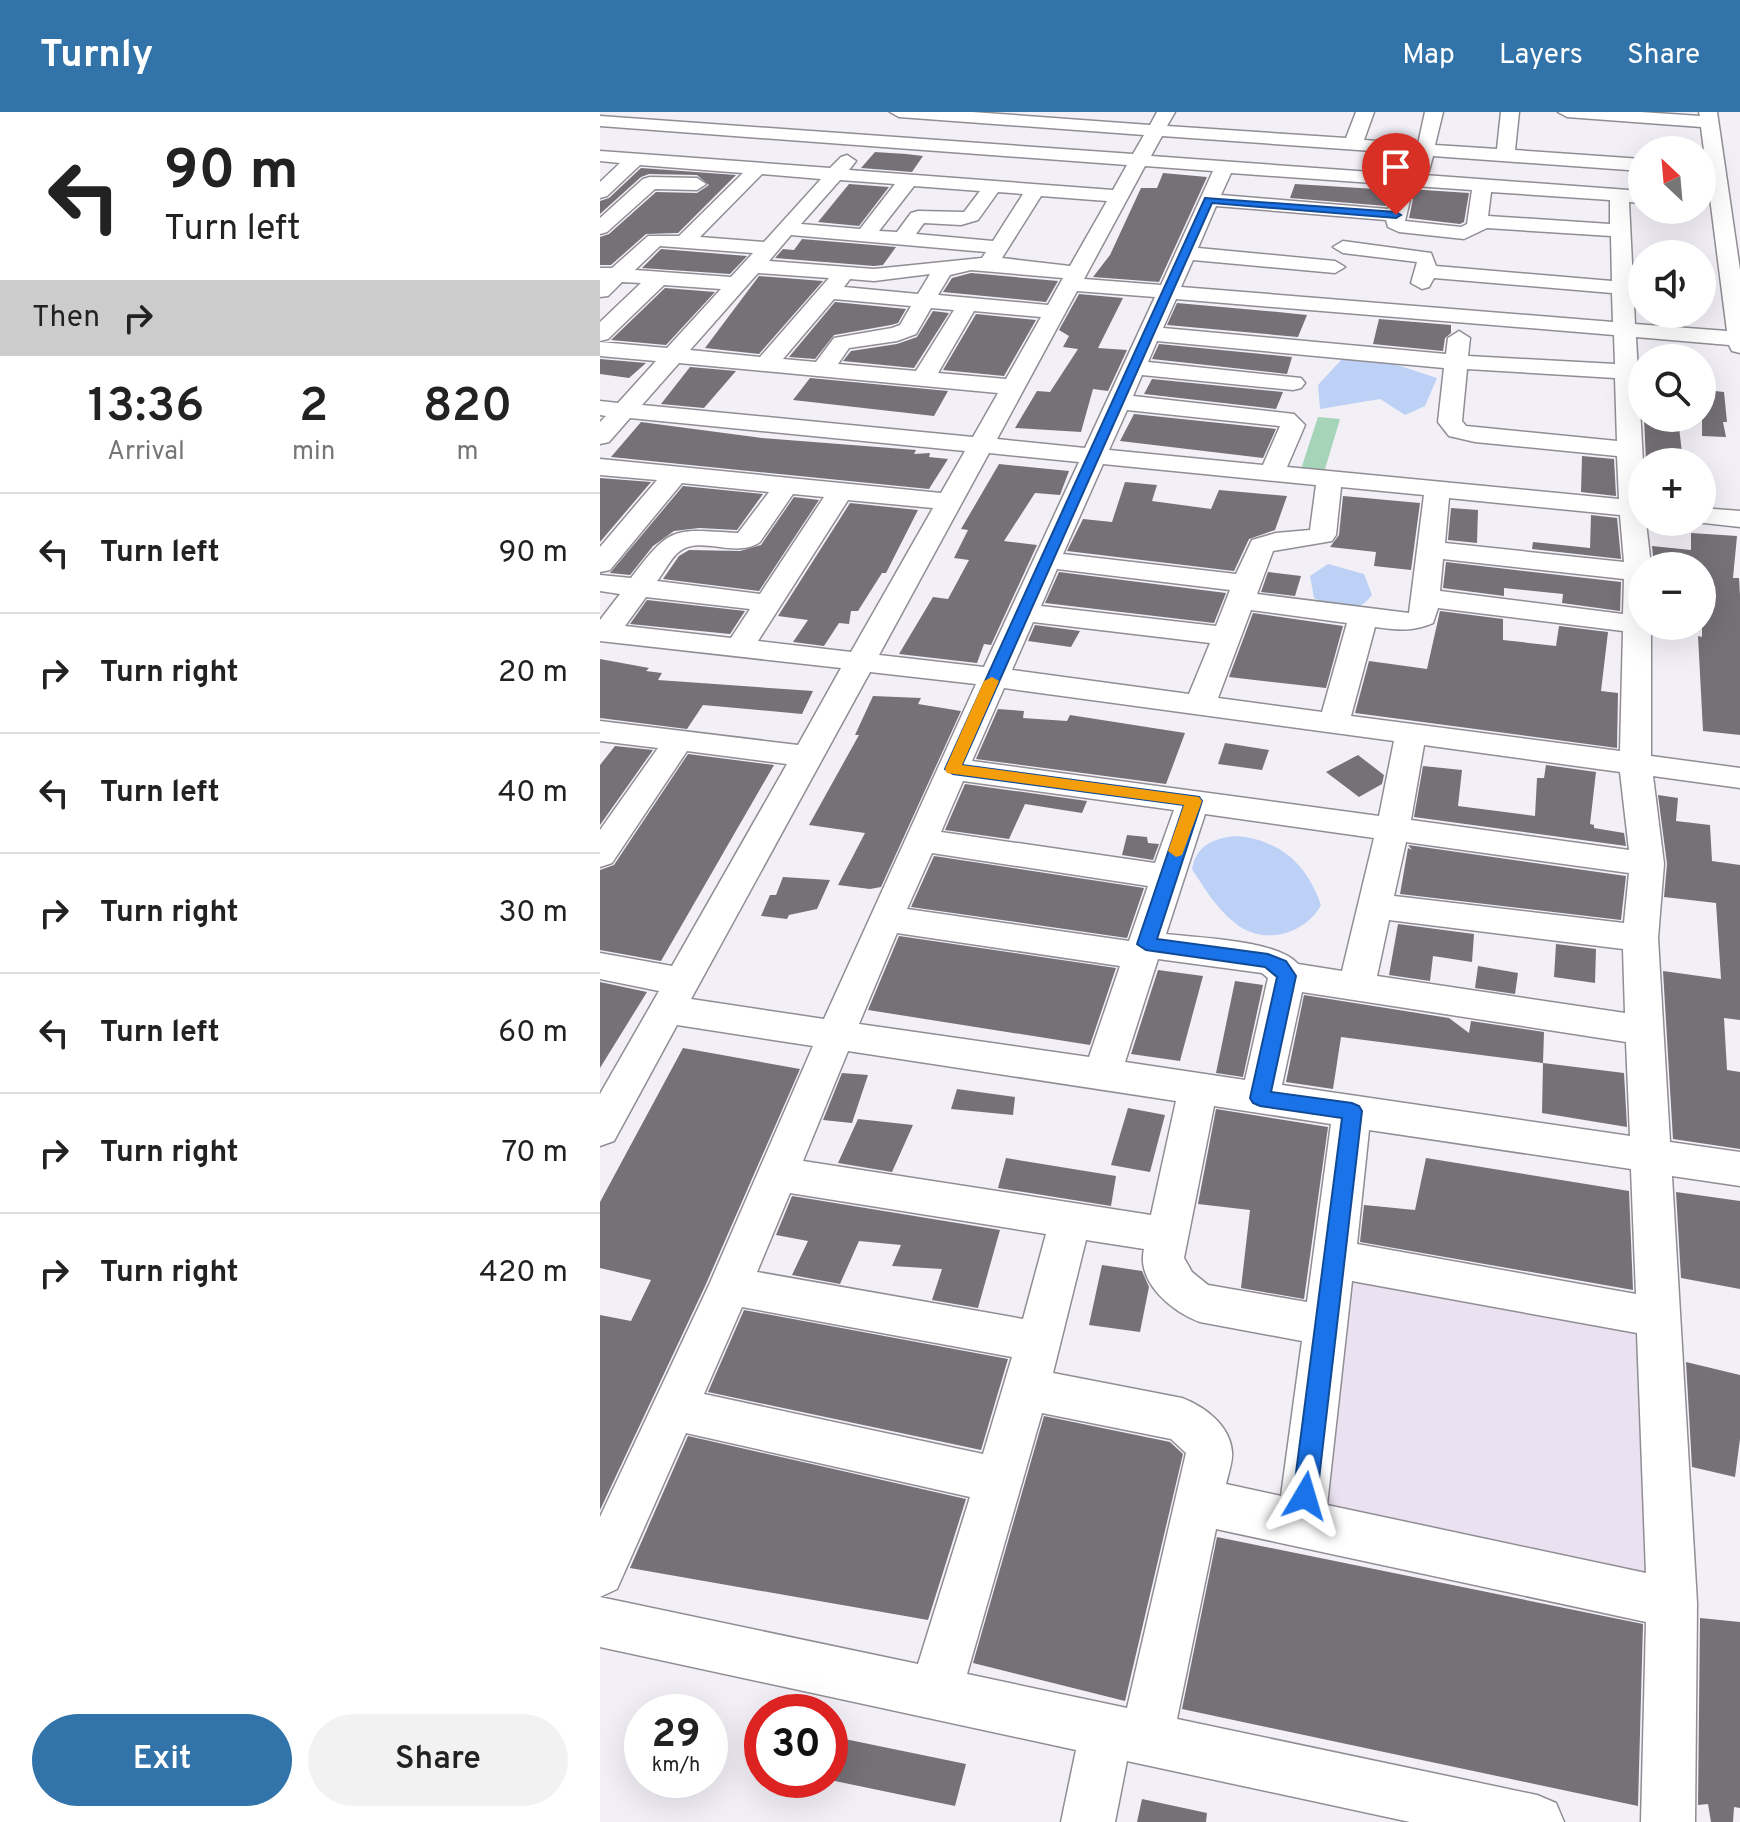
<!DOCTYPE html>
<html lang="en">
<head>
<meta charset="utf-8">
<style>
	body { margin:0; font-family:Overpass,sans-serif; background:#f2f2f2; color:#222; height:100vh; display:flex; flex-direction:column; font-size:30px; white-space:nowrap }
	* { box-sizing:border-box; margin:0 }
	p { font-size:26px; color:#767676 }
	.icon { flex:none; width:44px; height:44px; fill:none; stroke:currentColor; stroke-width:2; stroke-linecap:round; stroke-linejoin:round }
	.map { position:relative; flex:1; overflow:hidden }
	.sheet { display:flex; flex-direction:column; background:#fff; width:600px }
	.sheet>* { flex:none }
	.top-card { background:#fff; color:#222; overflow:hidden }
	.needle { width:52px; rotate:334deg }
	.tools { position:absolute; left:1028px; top:24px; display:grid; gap:16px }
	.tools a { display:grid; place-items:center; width:88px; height:88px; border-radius:50%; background:#fff; box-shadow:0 8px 32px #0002; font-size:40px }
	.speed { position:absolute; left:24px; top:1582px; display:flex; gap:16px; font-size:40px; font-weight:700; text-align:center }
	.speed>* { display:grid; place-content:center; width:104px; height:104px; border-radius:50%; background:#fff; box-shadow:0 8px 32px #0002; line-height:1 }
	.speed small { font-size:20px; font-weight:400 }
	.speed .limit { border:12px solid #d22; background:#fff; color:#111 }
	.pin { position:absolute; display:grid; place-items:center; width:68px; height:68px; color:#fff; margin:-82px -34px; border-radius:50% 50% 50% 0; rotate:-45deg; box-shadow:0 0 8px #0007 }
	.pin .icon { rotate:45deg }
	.me { position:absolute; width:88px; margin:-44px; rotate:7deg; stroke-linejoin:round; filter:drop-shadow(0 0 6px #0008) }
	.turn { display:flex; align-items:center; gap:28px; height:168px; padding:0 32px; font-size:36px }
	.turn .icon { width:104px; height:104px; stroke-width:2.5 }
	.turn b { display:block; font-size:56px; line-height:68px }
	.then { display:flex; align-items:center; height:76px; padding:0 32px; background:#0003; gap:16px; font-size:30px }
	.eta { display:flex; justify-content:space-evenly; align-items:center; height:136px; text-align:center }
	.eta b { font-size:48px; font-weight:600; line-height:56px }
	.action { display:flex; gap:16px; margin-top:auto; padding:16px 32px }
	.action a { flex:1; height:92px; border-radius:48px; background:#3274aa; color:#fff; font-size:32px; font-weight:600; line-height:92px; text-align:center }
	.action a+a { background:#f2f2f2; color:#222 }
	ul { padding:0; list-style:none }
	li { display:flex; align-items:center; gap:24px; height:120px; padding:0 32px; border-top:2px solid #e0e0e0 }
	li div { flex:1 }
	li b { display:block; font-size:30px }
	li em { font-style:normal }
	header { display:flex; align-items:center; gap:48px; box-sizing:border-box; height:112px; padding:0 40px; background:#3274aa; color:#fff }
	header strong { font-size:38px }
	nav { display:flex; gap:44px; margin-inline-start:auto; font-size:28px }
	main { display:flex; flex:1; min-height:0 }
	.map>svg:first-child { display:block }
</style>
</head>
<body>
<header>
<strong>Turnly</strong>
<nav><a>Map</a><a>Layers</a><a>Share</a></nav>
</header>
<main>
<section class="sheet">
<div class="top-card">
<div class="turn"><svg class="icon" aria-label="left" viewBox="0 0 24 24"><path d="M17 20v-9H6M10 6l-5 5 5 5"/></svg><div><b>90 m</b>Turn left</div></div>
<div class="then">Then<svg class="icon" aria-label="right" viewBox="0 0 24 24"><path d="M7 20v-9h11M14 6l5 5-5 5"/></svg></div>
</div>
<div class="eta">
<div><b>13:36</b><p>Arrival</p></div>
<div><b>2</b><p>min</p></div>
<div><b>820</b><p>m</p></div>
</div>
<ul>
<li><svg class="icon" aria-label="left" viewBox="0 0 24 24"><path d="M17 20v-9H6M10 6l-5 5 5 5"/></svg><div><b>Turn left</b></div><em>90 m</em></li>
<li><svg class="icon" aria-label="right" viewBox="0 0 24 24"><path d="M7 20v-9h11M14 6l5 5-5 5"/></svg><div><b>Turn right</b></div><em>20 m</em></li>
<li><svg class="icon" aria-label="left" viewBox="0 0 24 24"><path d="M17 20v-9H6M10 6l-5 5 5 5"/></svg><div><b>Turn left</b></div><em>40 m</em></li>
<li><svg class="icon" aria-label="right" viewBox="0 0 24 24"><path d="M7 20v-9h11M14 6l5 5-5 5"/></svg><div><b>Turn right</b></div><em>30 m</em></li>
<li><svg class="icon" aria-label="left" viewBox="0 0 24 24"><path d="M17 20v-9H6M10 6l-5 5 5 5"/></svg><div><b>Turn left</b></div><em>60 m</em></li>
<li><svg class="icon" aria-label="right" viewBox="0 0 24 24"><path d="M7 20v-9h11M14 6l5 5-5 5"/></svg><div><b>Turn right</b></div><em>70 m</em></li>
<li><svg class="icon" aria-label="right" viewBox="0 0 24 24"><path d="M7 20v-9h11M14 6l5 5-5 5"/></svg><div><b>Turn right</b></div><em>420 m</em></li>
</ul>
<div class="action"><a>Exit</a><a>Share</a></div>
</section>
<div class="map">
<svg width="1140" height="1710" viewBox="0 0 1140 1710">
	<rect width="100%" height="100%" fill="#f3eff7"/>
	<path fill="#eae2f0" d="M754,1168L1054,1217L1061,1471L725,1410Z"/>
	<path fill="#a5d4b9" d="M718,305L740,307L725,357H701Z"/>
	<path fill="#bcd1f5" d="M743,246L779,247L837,266L825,294L805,303L780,287L720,297L718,273Z
		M728,452L764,462L772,483C757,504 734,496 714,486L710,464Z
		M635,724C679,727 707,752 721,793C705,823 662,834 635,811C616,796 605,777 592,757C597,733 612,727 635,724Z"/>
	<path fill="#757177" d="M275,40L306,42L323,44L312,60L261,56Z
		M41,56L136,63L78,121L46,122L11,153H0V125L9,122L56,80L97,81L109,73L97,63L49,62L41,65L0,102V89L9,86Z
		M563,61L607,65L559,170L493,165L510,143L541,76H557Z
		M249,72L289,75L259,114L218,110Z
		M695,72L808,79L809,77L869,81L864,110L860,112L809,106L813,87L802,79L790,83L786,94L690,86Z
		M202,127L296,135L283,153L274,154L175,146L183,137L194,138Z
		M61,137L147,144L130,162L42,156Z
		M371,161L458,169L446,190L343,180L352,166Z
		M159,164L223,169L159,242L105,236Z
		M65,176L115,180L66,233L11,228Z
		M479,182L523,186L498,236L527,238L508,279L493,277L481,320L415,316L437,279L450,280L478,237L463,235L469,224L459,218Z
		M235,190L306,197L298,211L291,213L234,223L215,247L189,245Z
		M577,191L678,200L707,203L698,225L567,213Z
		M333,199L349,201L314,256L243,249L251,239L297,232L317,225Z
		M376,202L436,208L404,264L343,258Z
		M779,207L851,213V221L845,226L843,239L773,232Z
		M559,232L692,245L687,262L552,247Z
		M0,247L46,251L29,266L0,262Z
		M90,255L136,259L104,296L61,292Z
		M1110,259L1115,279L1124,280L1127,310H1123L1126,325L1102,324V260Z
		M210,266L348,279L334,304L193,288Z
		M552,267L683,280L676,297L544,282Z
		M534,302L676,317L663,346L520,329Z
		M1044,306H1078L1083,350H1046Z
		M41,310L162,326L316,338L314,342L330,341L329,345L348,347L329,377L11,345Z
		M982,344L1014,347L1016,384L981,380Z
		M399,352L469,359L460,383L435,381L404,429L437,433L391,533L384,532L377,551L299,542L333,485L348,487L369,448L354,446L368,418L361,417Z
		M0,366L51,370L0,430Z
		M525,370L557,373L552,389L611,397L619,378L687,384L675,418L649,427L634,459L467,439L483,407L512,410Z
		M83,374L163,382L137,418L99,416L74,419L53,434L30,463L10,461Z
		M743,384L820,391L811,458L774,454L776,440L730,435L739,423Z
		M194,385L219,388L159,479L63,467L79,444L89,438L140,439L161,433Z
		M250,391L318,398L286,461H282L258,499H251L249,512L239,511L224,534L193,530L208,508L178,504Z
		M851,396L878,398L877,431L848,428Z
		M991,403L1017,406L1021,447L932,437L933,430L990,436Z
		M1091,421L1137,424L1133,466H1139L1140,483V623L1103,619L1098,524L1102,525V454H1054L1052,434L1091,438Z
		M846,450L1021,470L1020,499L962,491L963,482L904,476V484L843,476Z
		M459,460L626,481L614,511L445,491Z
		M668,460L701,464L695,484L661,480Z
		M47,488L145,499L130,522L30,512Z
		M840,499L903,507V528L956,534L959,514L1008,520L1001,579L1018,581L1017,636L755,601L769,549L827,557Z
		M653,501L743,514L726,576L629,565Z
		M435,513L480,519L471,535L428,529Z
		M0,547L49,556L46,559L62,561L58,568L213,579L202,602L103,593L87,617L0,606Z
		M273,584L321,586L318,592L361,599L281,775L270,777L238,773L265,721L209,713L259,623H255Z
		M398,597L424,599L423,606L467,609L470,603L585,621L566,672L376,647Z
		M625,631L669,638L662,658L618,652Z
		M15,634L53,638L0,713V653Z
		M88,642L174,653L61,849L0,838V758L14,753Z
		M758,643L784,663L782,672L759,685L726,660Z
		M946,653L996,660L990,712L994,713V716L1024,721L1026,734L814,705L823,654L862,658L858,694L935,704L937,666H944Z
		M365,672L487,689L482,701L425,692L409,727L345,718Z
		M1058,683L1078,686L1076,709L1110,713L1112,749L1140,753V908L1124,906L1127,958L1140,960V1037L1073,1027L1063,859L1121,867L1116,791L1064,785L1067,752Z
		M527,723L547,725L548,731L559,732L553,748L522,743Z
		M808,733L1026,764L1021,808L800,782L808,736L812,738Z
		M334,744L544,776L527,826L311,795Z
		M183,765L230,768L217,797L189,803L187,807L161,804L170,783H176Z
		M798,812L874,822L872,850L833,844L830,869L789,863Z
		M299,824L516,856L490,933L268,898Z
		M956,832L996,837L995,871L954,865Z
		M878,854L918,861L915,882L875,876Z
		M558,858L603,864L580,949L531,942Z
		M635,869L663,873L643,965L616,961Z
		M0,870L47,880L0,956Z
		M704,883L849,906L869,921L871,909L944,920L943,951L741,925L733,977L686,970Z
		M83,936L200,957L106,1172L0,1398V1203L31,1209L51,1168L0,1156V1090Z
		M943,951L1024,961L1027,1015L942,1001Z
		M242,961L268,963L252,1011L223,1008Z
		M357,977L415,985L413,1003L351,997Z
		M528,996L565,1003L550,1060L511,1053Z
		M616,997L728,1015L704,1187L641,1176L650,1098L598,1092Z
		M258,1007L313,1013L292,1060L238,1051Z
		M406,1046L516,1064L511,1094L398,1076Z
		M826,1046L1029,1079L1033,1178L760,1130L764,1093L815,1098Z
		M1076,1080L1140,1089V1177L1081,1166Z
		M192,1084L400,1118L378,1196L332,1188L342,1157L292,1154L301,1133L259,1129L240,1172L192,1163L208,1129L176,1123Z
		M502,1153L542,1159L549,1175L540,1220L489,1213Z
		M144,1198L408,1247L381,1338L108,1280Z
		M1086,1250L1140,1263V1327L1135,1365L1092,1355Z
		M444,1304L570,1330L583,1342L525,1589L373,1551Z
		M88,1324L366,1387L328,1508L30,1456Z
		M617,1425L1043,1512L1038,1694L582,1597Z
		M1100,1506L1140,1510V1696L1134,1695L1133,1710H1111L1108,1692L1098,1693Z
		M230,1624L366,1652L355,1694L230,1668Z
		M542,1687L607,1701L606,1710H537Z"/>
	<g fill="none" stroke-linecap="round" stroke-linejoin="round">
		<defs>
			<path id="minor" d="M290,0H372L550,13L557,0H575L567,14L746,26L756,0H774L764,28L818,32L825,0H843L835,33L897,37L901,0H919L915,38L1042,47V59L833,44L829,59L824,63L1042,79V91L1029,90L1035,212L1127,219L1101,15L967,5L958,0H1041L1100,4L1099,0H1117L1140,158V241L1132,239L1129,233L1036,225L1043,350L1042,410H1046L1051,454H1042V514H1051V644L1140,656V676L1053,664L1064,752L1058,826L1070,1030L1140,1040V1074L1072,1064L1097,1491L1095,1710H1041L1046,1510L616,1417L577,1607L937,1683L956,1691L964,1710H810L527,1649L515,1710H461L476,1638L0,1535V1485L318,1552L370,1385L86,1321L17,1477L0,1485V1405L109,1173L213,934L77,913L14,1029L0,1034V982L59,879L0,867V841L72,854L187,652L87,639L12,751L0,755V718L58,636L0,629V609L198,633L241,556L0,529V508L20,482L0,479V463L31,466C71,413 73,417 138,421L169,380L82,371L10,458L0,460V435L57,368L0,363V347L341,381L365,339L30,306L9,330L0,332V310L6,304L0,303V289L18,291L56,249L0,244V230L67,236L121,177L64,173L8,227L0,229V210L41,171L22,170L8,184L0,185V156H12L48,124H79L143,61L40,53L7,84L0,86V70L20,51L0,49V39L230,56L241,45L247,43L256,49L249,58L513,78L527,53L0,14V4L533,42L544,23L299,5ZM562,24L815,42L811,59L813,63L551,44ZM545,54L613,59L561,173L484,167ZM631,61L872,78L867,112L861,115L805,109L810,88L800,82L793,84L788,97L621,83ZM162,62L221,67L164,130L100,125ZM240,68L295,72L260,117L201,112ZM314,74L380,79L364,100L318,99L311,101L297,120L279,119ZM398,80L423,82L393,129L316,122L324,111L361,113L378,108ZM891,80L1010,88V112L888,104ZM441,84L507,89L470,154L402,146ZM616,94L786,108L788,115L799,120L864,127L887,116L1011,124L1012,169L836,154L831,141L743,129L733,135L743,141L817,150L811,171L822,177L829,175L834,166L1012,181L1013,210L581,175L593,148L735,161L745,155L735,149L598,136ZM191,123L386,140L382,146L274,157L169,149ZM60,134L153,141L131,165L35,158ZM371,158L463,166L448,193L338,183L350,163ZM158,161L229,166L160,245L90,238ZM330,162L318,182L244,175L250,167L274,169ZM477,179L555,185L485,336L397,327ZM234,187L311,194L300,213L292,216L234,226L216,250L183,247ZM576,187L1014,223L1015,252L868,244L870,226L859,219L848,226L846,242L563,216ZM331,196L354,198L316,259L238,252L249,236L297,229L316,222ZM374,199L441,205L406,267L338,261ZM557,229L844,256L838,310L849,324L875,330L1017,344L1019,387L687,355L705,313L694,302L533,284L542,263L693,278L701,276L705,271L701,266L548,250ZM79,251L398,281L373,325L42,293ZM867,257L1015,266L1017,329L866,314L862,309ZM527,298L679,314H680L663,353L509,338ZM389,341L479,350L384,555L279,543ZM503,352L716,373L710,418L676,421L652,428L636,462L463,442ZM741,375L824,383L809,501L657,482L673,439L732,429L736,423ZM193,382L224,385L160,482L57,469C64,461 71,445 80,439C101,423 136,447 160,430ZM849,386L1020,403L1024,450L845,431ZM248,388L333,396L251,540L158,529ZM843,447L1024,467L1023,502L840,479ZM457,457L630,478L616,514L441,494ZM46,485L150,497L131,526L25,514ZM838,496L1023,519L1020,639L751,604L775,515C797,518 812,520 833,511ZM651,498L747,511L722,600L618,586ZM433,510L610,531L589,582L412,558ZM270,560L376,572L224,907L91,887ZM404,576L794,629L779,704L372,649ZM824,633L1020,660L1029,738L811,708ZM363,669L574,698L555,751L341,720ZM605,702L774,726L742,859L698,852C678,828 598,826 566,822ZM806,730L1029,761L1024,811L794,784ZM332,741L548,774L529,829L307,797ZM789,808L1023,837L1025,901L777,864ZM297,821L520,854L489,945L259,912ZM558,847L662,861L668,866L645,968L525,950ZM702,880L1026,930L1030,1024L682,973ZM248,939L576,989L551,1103L203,1049ZM614,994L731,1012L707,1190L608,1173L592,1160L584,1146ZM769,1018L1031,1057L1036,1182L757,1132ZM190,1081L446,1122L423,1207L157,1160ZM486,1128L544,1137C536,1171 573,1200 600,1210L702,1229L681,1384L626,1372C628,1363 633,1349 632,1340C630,1313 605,1295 582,1286L453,1261ZM752,1169L1037,1221L1046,1461L727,1393ZM142,1195L412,1245L383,1342L104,1282ZM442,1301L571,1327L586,1341L527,1596L367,1562Z
				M50,65L97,66L106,72L97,78L55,77L7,120L0,122V106L43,67Z
				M1102,396L1140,399V415L1095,410H1102Z"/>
		</defs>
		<use href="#minor" stroke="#918d94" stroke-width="3"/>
		<use href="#minor" fill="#fff" fill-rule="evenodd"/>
	</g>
	<path fill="#1a73e8" stroke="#114b97" stroke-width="2" d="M605,86L796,100L801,103L796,106L612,91L362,653L599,685L602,689L557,827L668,842L686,849L696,864L671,980L752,991L759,994L762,999L717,1384L713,1392L705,1396L696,1392L693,1384L742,1006L660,994L653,991L650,986L677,865L665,855L546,838L537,832L584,693L353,662L345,657Z"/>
	<path fill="#f59e0b" d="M392,565L399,569L362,653L599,685L602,689L582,743L576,745L568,739L584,693L347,661L345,657L384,569Z"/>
</svg>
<div class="tools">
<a><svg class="needle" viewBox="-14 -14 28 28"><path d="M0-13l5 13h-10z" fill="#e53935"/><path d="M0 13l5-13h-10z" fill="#767676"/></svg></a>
<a><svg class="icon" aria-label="sound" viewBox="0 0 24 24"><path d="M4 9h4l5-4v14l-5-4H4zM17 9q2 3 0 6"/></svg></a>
<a><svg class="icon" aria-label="search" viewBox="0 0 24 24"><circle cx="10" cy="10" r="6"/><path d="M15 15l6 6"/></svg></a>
<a>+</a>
<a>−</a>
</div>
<div class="speed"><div>29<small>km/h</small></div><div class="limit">30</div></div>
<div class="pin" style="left:796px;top:103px;background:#d93025"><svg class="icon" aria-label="arrive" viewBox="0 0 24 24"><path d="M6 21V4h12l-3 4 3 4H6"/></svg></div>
<svg class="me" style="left:705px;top:1384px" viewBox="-20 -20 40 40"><path d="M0-17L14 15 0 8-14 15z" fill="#1a73e8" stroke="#fff" stroke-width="4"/></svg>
</div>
</main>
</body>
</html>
